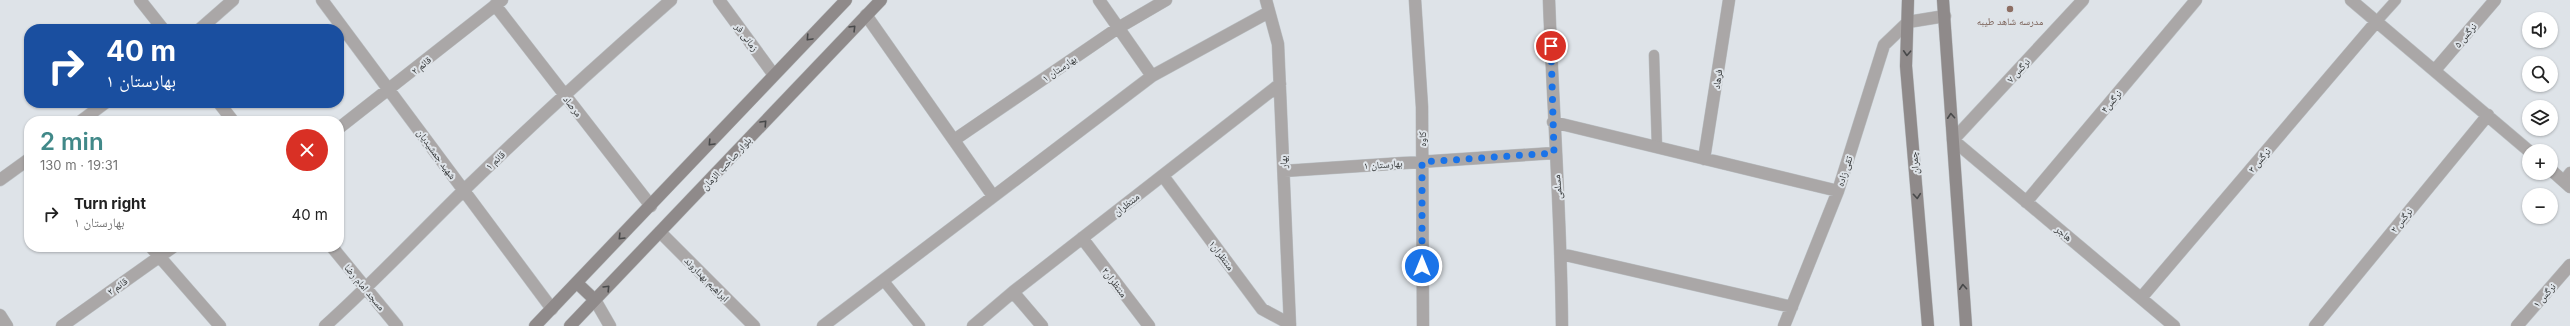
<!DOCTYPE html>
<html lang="en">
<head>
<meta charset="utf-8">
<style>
	body { margin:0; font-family:Inter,"Noto Naskh Arabic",sans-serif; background:#f2f2f2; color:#222; height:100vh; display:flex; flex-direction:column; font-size:15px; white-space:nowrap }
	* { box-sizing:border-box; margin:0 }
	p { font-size:13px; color:#767676 }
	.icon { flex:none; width:22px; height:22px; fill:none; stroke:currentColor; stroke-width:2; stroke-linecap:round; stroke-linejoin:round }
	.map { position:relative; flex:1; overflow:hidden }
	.sheet { position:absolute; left:24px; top:116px; width:320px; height:136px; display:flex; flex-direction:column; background:#fff; border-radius:16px; box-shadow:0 1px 3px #0004 }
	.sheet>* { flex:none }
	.top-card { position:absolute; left:24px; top:24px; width:320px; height:84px; border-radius:16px; box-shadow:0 1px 3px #0004; background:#1a4fa0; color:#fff; overflow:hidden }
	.fabs { position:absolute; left:2522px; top:12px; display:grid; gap:8px }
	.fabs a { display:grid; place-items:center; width:36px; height:36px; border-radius:50%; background:#fff; box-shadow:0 1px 3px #0004; font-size:20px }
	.pin { position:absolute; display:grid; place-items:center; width:34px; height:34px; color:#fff; margin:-17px; border:2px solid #fff; border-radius:50%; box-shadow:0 1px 4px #0007 }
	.me { position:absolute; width:44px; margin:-22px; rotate:0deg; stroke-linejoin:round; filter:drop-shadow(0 0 3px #0008) }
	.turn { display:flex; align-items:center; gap:14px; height:84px; padding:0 16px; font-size:18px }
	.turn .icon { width:52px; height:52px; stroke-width:2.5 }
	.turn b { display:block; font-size:28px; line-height:34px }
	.round { display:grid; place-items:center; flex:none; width:42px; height:42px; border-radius:21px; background:#f2f2f2 }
	.overview { display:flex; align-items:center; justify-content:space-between; height:68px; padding:0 16px }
	h1 { font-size:24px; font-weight:600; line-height:30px; color:#418989 }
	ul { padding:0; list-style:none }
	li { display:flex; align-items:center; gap:12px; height:60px; padding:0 16px }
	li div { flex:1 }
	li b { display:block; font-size:15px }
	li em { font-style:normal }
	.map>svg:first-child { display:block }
</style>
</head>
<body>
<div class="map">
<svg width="2570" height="326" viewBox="0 0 2570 326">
	<rect width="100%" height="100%" fill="#dee3e8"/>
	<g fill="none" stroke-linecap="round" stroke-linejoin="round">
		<defs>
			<path id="lane" d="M2377,21L2396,0
				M1654,55L1657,147
				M2563,181L2570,172
				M883,280L920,326"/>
			<path id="street" d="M140,0L163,29
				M322,0L552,309
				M719,0L774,75
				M1099,0L1152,76
				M1266,0L1278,44L1290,326
				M1415,0L1422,107L1423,326
				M1549,0C1553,109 1561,217 1562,326
				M2083,0L1953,140L2174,326
				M2351,0L2529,151
				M495,5L651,206
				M866,15L993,196
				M200,29L233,0
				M2435,70L2495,0
				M219,103L233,121
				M81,121L105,103
				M1553,122L1838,191
				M339,128L502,0
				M954,140L1118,28L1166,0
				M1704,159L1729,0
				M2551,170L2570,187
				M1284,171L1554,153
				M1163,176L1262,309L1290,324
				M0,180L29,159
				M2026,202L2196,0
				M660,232L754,326
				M1082,238L1149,326
				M151,247L220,326
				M332,247L397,326
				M1561,254L1792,307
				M1013,292L1042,326
				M2141,298L2377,21
				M595,300L610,326
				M0,315L7,326
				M62,326L173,247
				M325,326C373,283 417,236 464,190C531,125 600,62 671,0
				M823,326L1152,76L1269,12
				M973,326L1013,292L1280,84
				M1784,326L1838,191L1884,45L1908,22L1945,16
				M2315,326L2488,115
				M2517,326L2570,265"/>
			<path id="secondary" d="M1908,0L1906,66L1928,326
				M1943,0L1966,326
				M577,283L595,300
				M535,326L846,0
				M570,326L881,0"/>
		</defs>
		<use href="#lane" stroke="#bbc0c4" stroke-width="11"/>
		<use href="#street" stroke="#bbc0c4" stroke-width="13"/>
		<use href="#secondary" stroke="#bbc0c4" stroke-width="13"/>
		<use href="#lane" stroke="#aaa7a7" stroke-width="10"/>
		<use href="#street" stroke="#aaa7a7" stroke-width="12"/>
		<use href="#secondary" stroke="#8f8a8a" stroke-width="12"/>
	</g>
	<defs><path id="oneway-chevron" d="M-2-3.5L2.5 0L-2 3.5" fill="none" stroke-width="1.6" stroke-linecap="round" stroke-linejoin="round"/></defs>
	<g stroke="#48494a">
		<use href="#oneway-chevron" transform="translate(853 28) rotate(-45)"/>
		<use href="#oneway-chevron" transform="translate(809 38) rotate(133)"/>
		<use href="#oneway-chevron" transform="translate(1907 53) rotate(93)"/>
		<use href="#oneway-chevron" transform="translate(1951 116) rotate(-94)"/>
		<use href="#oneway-chevron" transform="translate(764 123) rotate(-47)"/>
		<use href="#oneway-chevron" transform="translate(711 143) rotate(133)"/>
		<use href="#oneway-chevron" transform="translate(1917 196) rotate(85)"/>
		<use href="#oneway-chevron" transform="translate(621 237) rotate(134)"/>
		<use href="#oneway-chevron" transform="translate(1963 287) rotate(-94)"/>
		<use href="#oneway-chevron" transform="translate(607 288) rotate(-46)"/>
	</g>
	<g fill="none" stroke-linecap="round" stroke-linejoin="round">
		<path stroke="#1a73e8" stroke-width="7" stroke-dasharray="0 12.6" d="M1422,266V162L1554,153L1551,46"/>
	</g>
	<circle fill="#8d6e63" stroke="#dee3e8" stroke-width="1.5" cx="2010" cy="9" r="4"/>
	<g text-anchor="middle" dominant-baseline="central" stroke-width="4" stroke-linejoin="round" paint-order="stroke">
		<g font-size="10" fill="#785e54" stroke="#dee3e8">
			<text x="2010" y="21">مدرسه شاهد طیبه</text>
		</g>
		<g font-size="10" fill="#303334" stroke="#dee3e8">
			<text transform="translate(2465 35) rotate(-50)">نرگس ۵</text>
			<text transform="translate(747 37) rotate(53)">زمانی فر</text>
			<text transform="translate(421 65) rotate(-39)">قائم ۲</text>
			<text transform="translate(1059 68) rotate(-34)">بهارستان ۱</text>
			<text transform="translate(2018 70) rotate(-47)">نرگس ۷</text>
			<text transform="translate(1717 79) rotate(-81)">فرهاد</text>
			<text transform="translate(2111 101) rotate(-50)">نرگس۴</text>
			<text transform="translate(573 106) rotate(52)">مرصاد</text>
			<text transform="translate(1422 139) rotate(-90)">کاوه</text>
			<text transform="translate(437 154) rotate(54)">شهید جمشیدیان</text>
			<text transform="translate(495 160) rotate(-44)">قائم ۱</text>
			<text transform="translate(2259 160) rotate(-50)">نرگس ۳</text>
			<text transform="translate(1283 162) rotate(-92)">بهار</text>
			<text transform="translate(726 163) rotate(-47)">بلوار صاحب الزمان</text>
			<text transform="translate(1914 163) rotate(-95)">چمران</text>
			<text transform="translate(1383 164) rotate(-4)">بهارستان ۱</text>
			<text transform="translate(1844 171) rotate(-72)">تقی زاده</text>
			<text transform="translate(1557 187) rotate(-95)">مسلمی</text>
			<text transform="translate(1126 204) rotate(-38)">منتظران</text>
			<text transform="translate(2401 220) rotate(-51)">نرگس ۲</text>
			<text transform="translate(2064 233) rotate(40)">هاجر</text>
			<text transform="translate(1222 255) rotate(53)">منتظران۱</text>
			<text transform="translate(707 279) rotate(45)">ابراهیم بهداروند</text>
			<text transform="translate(1115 282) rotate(53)">منتظران۲</text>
			<text transform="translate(117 286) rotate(-35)">قائم ۲</text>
			<text transform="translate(365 287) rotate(50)">مسجد امام رضا</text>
			<text transform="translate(2544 295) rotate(-49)">نرگس ۱</text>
		</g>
	</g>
</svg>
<div class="fabs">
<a><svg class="icon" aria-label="sound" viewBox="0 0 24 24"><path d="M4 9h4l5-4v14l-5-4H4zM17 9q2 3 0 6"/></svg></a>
<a><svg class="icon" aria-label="search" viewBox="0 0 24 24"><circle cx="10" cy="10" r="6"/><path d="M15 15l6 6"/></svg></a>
<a><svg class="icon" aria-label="layers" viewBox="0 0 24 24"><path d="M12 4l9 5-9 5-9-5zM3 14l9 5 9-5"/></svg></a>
<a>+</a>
<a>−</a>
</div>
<div class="pin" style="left:1551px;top:46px;background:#d93025"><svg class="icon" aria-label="arrive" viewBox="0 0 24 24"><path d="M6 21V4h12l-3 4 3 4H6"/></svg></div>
<svg class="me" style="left:1422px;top:266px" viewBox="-20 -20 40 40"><circle r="17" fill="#1a73e8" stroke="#fff" stroke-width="3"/><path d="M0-11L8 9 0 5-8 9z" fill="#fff"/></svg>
<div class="top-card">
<div class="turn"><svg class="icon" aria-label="right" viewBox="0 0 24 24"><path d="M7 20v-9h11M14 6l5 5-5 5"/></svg><div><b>40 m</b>بهارستان ۱</div></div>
</div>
<section class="sheet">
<div class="overview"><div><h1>2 min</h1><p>130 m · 19:31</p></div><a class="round" style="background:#d93025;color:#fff"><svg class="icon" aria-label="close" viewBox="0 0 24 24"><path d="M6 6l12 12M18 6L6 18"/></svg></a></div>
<ul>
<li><svg class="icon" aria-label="right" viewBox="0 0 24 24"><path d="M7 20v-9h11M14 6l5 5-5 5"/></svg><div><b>Turn right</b><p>بهارستان ۱</p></div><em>40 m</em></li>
</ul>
</section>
</div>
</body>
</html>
